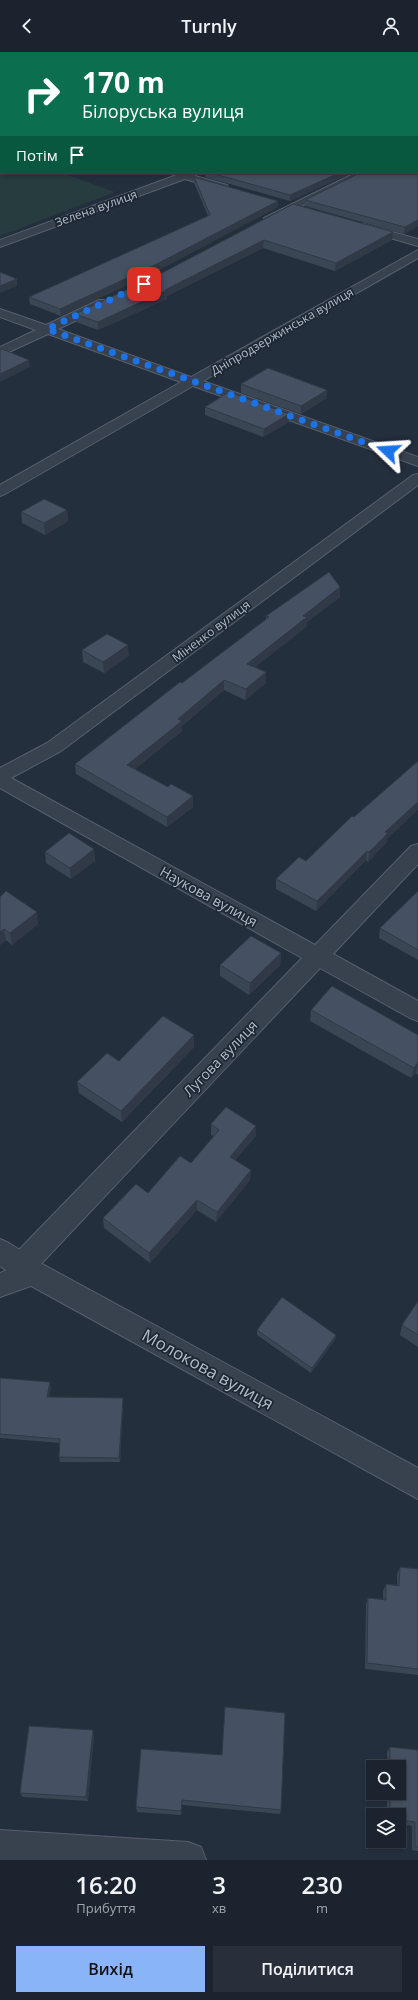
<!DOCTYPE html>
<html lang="uk">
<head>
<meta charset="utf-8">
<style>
	body { margin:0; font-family:"Open Sans",sans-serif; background:#282f3a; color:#f1f3f6; height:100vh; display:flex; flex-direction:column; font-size:15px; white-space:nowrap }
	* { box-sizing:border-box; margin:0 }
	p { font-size:13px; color:#a0a4aa }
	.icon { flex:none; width:22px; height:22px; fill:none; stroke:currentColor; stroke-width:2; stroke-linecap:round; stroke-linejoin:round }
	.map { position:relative; height:1808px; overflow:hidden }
	.details { display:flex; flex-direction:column; background:#1b232e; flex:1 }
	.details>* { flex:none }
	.top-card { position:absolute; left:0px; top:0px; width:418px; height:122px; box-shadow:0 2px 6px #0003,0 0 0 1px #39404a; background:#0b6e4f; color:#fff; overflow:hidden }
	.controls { position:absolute; left:366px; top:1708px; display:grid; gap:8px }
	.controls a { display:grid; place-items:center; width:40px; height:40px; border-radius:0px; background:#1b232e; box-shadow:0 2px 6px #0003,0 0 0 1px #39404a; font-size:20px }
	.pin { position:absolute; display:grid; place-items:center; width:34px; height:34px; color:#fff; margin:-17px; border-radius:8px; box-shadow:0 2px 6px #0006 }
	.me { position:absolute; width:44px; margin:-22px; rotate:290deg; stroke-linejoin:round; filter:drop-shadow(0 0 3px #0008) }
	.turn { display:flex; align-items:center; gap:14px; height:84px; padding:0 16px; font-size:18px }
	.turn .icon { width:52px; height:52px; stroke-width:2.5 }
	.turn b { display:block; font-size:28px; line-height:34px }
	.then { display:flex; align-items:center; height:38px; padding:0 16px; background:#0003; gap:8px; font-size:15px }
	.eta { display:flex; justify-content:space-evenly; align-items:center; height:68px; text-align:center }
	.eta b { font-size:24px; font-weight:600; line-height:28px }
	.primary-button { display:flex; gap:8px; margin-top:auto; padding:8px 16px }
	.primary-button a { flex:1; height:46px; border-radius:0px; background:#8ab4f8; color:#111; font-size:16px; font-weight:600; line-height:46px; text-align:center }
	.primary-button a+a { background:#282f3a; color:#f1f3f6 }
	header { display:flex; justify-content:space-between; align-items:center; height:52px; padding:0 16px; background:#1b232e; font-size:18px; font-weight:600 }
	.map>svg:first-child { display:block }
</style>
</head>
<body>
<header><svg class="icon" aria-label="back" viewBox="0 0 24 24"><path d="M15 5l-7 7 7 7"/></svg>Turnly<svg class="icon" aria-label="person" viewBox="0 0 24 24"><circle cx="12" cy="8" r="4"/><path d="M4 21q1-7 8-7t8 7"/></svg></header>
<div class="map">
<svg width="418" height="1808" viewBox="0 0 418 1808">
	<rect width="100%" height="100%" fill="#242f3e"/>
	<path fill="#263c3f" d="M0,0H418V30L417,1H1V121H62L115,140L0,184Z"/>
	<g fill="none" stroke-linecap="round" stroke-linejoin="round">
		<defs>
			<path id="minor" d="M182,121H197L195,124L227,133L228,135L223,138L185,127L0,195V188Z
				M355,121H368L273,168L269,169L264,166Z
				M363,172L418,187V194L359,177L357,175Z
				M418,198V206L203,329L418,405V414L193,334L5,442L0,444V433L181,330L48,282L0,304V295L36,278L0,265V257L46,273L99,248H107L109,251L107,254L58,277L191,325Z
				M418,422V433L61,699L11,726L315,893L411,794L418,792V812L333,902L418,949V969L410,966L320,916L41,1212L46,1221L42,1230L0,1245V1221L10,1217L9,1213L13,1204L302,906L0,736V716L47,691L413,423Z
				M0,1778L188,1790L201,1795L206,1808H0Z"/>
			<path id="tertiary" d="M0,1187L9,1191L42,1212L418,1416V1447L24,1230L0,1214Z"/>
		</defs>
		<use href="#minor" stroke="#565f6c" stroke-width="2"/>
		<use href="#tertiary" stroke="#565f6c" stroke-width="2"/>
		<use href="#minor" fill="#38414e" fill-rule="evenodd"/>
		<use href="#tertiary" fill="#38414e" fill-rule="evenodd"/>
	</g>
	<path fill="#3b4654" d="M418,60V91L417,90V61Z
		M418,92V174L404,182L305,154V148L418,94Z
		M205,121H351L290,149L205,125Z
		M194,125L278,149V155L153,221L61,264L30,252L29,245L208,164L194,131Z
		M293,152L392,188L335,219L263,196L167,244V247L98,278L76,270L75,262L162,221Z
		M241,332L327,338V346L301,362L241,341Z
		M205,355L289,362V370L263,385L205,363Z
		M67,458L68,469L45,483L22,471L21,460Z
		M340,545L307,570L306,575L255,615L266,620V631L245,648L224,638L182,674V679L135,717L168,735L193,744V755L167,775L76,722L75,712L266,568V564Z
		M82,598L129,604L104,621L83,610Z
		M387,787L386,791L368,810L366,808L316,859L276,837V827L306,809Z
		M94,797L95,809L71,827L46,811L45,800Z
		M418,839V908L379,886L380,876Z
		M0,845L38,872L12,893L6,888L0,893Z
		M281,901L280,913L249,943L220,924V913Z
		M311,958L418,983V1023L416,1021L411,1026L310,969Z
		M194,995L122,1070L79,1041L77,1030L119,1009Z
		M211,1072L256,1084L235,1108L251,1118L250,1128L216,1170L197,1158L150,1211L104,1176L103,1166L148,1141L191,1111L214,1084L211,1083Z
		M418,1249V1295L400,1283L402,1273Z
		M257,1278L336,1283L335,1288L311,1321L257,1283Z
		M0,1326L51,1335L49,1345L123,1351L120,1410H60L59,1405L60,1391L0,1386Z
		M400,1515L418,1517V1623L365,1617L366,1552L368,1546L383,1547V1539L386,1532L397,1533V1522Z
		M94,1683L88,1749L23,1745L20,1741Z
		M390,1695L418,1698V1799L412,1798V1774L399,1772V1763H387V1741H399V1715H387V1700Z
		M141,1697L281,1758L280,1762L182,1753L181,1763L137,1760L136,1755Z"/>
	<path fill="#303945" d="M339,121H351L290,149V143Z
		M278,149V155L153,221L61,264L60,257Z
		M418,168V174L404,182L405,175Z
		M393,180L392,188L335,219L336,211Z
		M264,188L263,196L167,244V247L98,278V270Z
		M17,227V234L0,241V234Z
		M29,308L30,315L0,330V322Z
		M327,338V346L301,362V354Z
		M289,362V370L263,385L264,377Z
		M67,458L68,469L45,483L44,471Z
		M340,535V545L307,570L306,575L246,622L247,612L303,564Z
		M128,593L129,604L104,621L103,610Z
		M266,620V631L245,648L246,637Z
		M224,628V638L182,674V679L128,723L127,713L178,667Z
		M193,744V755L167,775V765Z
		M418,750V758L387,787L386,791L368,810L369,800L385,780Z
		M94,797L95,809L71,827L70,816Z
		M367,799L366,808L316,859L317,849Z
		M37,860L38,872L12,893L10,881Z
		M4,877L6,888L0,893V880Z
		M281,901L280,913L249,943L250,931Z
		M194,983V995L122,1070L121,1059Z
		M418,1011L416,1021L411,1026L414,1016Z
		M256,1074V1084L229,1115L230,1105Z
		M251,1118L250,1128L216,1170L217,1160Z
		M197,1148V1158L150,1211L149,1201Z
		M336,1283L335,1288L311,1321L312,1316Z
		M50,1330L51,1335L48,1350L47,1345Z
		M123,1346V1351L120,1410L119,1406Z
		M93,1678L94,1683L88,1749L86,1745Z"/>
	<path fill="#455162" stroke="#303945" d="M418,60V85L417,84V61Z
		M418,92V168L405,175L305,148L360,121H417V93L418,94Z
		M211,121H339L290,143Z
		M194,125L278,149L153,214L60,257L29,245L210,163Z
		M293,152L393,180L336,211L264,188L165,238H167L98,270L75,262L162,221Z
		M0,220L17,227L0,234Z
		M2,297L29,308L0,322V298Z
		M268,316L327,338L301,354L241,332Z
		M229,340L289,362L264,377L205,355Z
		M44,447L67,458L44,471L21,460Z
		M329,520L340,535L303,564L307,565L247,612L266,620L246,637L224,628L178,667L182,669L127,713L168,735L171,732L193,744L167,765L75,712L180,630L182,631L269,565L266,564Z
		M107,582L128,593L103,610L82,598Z
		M418,709V750L385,780L388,781L369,800L367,799L317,849L276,827L299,805L306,809L352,764L354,765Z
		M69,781L94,797L70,816L45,800Z
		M6,839L37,860L10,881L4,877L0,880V845Z
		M418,839V898L380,876Z
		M251,884L281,901L250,931L220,913Z
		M332,934L418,983V1010L414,1016L311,958Z
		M163,964L194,983L121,1059L77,1030L107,1001L119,1009Z
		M226,1055L256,1074L230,1105L251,1118L217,1160L197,1148L149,1201L103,1166L136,1132L148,1141L180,1104L191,1111L219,1078L211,1072Z
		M282,1245L336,1283L312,1316L257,1278Z
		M418,1249V1283L402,1273Z
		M0,1326L50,1330L47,1345L123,1346L119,1406L59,1405L60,1387L0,1382Z
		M400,1515L418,1517V1617L367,1611L368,1546L386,1548V1532L399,1534Z
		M225,1655L285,1661L281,1758L182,1748L181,1759L136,1755L141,1697L222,1703Z
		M29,1674L93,1678L86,1745L20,1741Z
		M390,1695L418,1698V1795H415V1770L399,1768V1763H390V1741H399V1715H390Z"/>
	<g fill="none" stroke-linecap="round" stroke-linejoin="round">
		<path stroke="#1a73e8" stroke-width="7" stroke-dasharray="0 12.6" d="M144,232L47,277L388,399"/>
	</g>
	<g text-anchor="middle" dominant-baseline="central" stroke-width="3.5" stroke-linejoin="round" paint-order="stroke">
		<g font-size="12" fill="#b4bcc9" stroke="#1d2633">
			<text transform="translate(96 156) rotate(-20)">Зелена вулиця</text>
			<text transform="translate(282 279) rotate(-30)">Дніпродзержинська вулиця</text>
			<text transform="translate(211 579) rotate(-37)">Міненко вулиця</text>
		</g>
		<g font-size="14" fill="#b4bcc9" stroke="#1d2633">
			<text transform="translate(209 844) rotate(29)">Наукова вулиця</text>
			<text transform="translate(220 1006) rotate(-46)">Лугова вулиця</text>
		</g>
		<g font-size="17" fill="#b4bcc9" stroke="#1d2633">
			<text transform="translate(208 1317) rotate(29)">Молокова вулиця</text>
		</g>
	</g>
</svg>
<div class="controls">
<a><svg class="icon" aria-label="search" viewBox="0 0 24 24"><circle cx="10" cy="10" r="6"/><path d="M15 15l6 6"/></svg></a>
<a><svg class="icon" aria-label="layers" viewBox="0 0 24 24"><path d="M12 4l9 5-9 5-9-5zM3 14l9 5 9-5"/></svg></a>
</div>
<div class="pin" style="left:144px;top:232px;background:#d93025"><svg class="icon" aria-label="arrive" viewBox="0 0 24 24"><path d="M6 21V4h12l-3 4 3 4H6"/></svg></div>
<svg class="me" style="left:388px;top:399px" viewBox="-20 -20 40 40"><path d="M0-17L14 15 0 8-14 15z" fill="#1a73e8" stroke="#fff" stroke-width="4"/></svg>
<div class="top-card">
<div class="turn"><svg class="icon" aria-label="right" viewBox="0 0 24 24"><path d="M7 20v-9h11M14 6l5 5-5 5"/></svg><div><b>170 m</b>Білоруська вулиця</div></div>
<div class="then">Потім<svg class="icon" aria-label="arrive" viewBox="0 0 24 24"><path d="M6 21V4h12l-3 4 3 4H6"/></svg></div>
</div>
</div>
<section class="details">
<div class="eta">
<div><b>16:20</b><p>Прибуття</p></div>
<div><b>3</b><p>хв</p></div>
<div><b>230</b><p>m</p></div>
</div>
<div class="primary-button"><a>Вихід</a><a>Поділитися</a></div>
</section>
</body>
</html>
